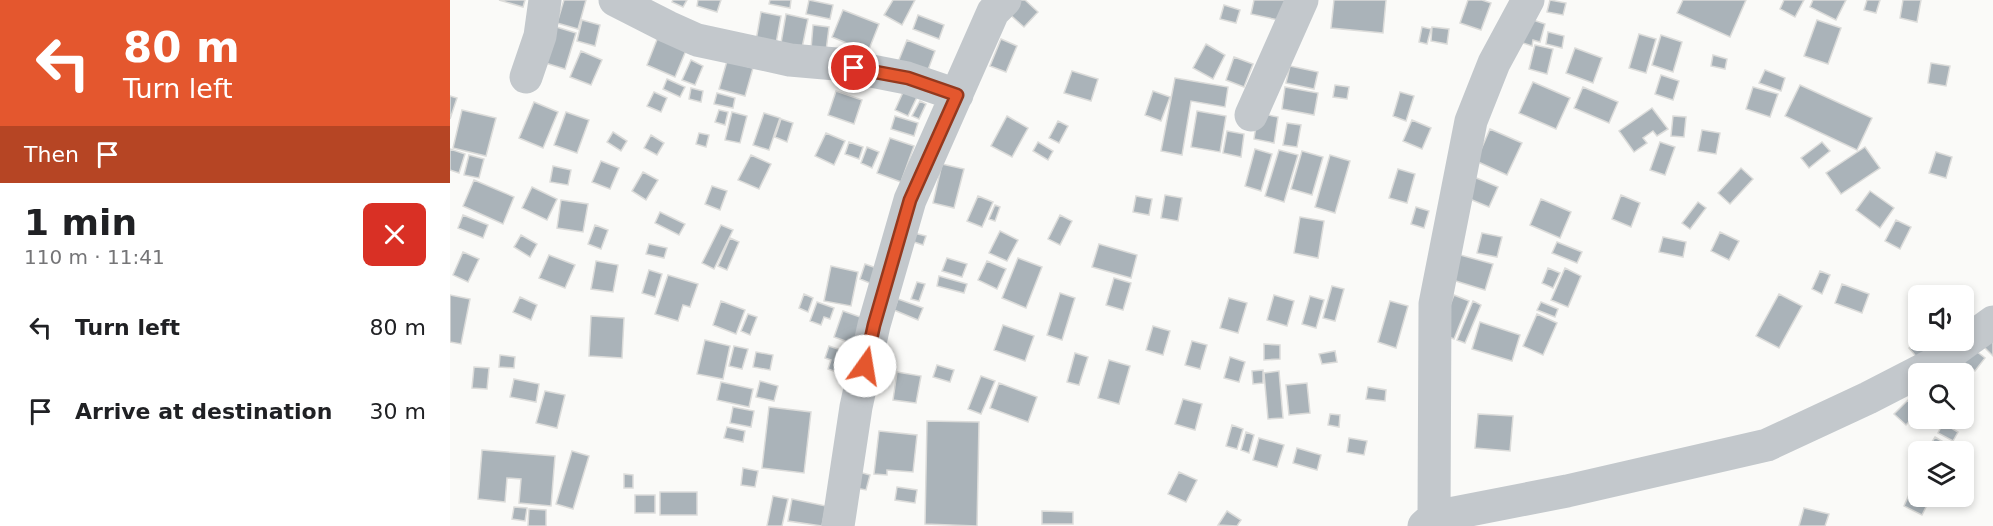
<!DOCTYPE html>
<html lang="en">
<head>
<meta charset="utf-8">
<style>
	body { margin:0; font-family:"DejaVu Sans",sans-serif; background:#f2f2f2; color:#202124; height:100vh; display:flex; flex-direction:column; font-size:22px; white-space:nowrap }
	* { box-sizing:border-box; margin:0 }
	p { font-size:20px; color:#757577 }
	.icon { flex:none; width:33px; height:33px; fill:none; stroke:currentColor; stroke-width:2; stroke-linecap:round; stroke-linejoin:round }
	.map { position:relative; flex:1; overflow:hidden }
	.details { display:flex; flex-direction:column; background:#fff; width:450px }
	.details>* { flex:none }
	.guide { background:#e4572e; color:#fff; overflow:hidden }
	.controls { position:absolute; left:1458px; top:285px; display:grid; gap:12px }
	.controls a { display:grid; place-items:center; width:66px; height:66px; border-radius:9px; background:#fff; box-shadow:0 3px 9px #0003; font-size:30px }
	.pin { position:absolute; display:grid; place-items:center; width:51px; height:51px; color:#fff; margin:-26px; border:3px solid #fff; border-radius:50%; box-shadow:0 2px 6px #0007 }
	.me { position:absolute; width:66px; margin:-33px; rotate:13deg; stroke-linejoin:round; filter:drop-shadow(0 0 4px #0008) }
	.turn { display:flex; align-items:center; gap:21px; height:126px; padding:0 24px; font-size:27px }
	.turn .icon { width:78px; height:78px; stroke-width:2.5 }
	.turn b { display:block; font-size:42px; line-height:51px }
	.then { display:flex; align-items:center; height:57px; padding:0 24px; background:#0003; gap:12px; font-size:22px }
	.round { display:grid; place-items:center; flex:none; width:63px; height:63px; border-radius:9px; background:#f2f2f2 }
	.headline { display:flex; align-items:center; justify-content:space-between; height:102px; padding:0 24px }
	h1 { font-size:36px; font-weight:600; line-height:45px }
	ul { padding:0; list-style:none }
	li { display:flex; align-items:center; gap:18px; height:84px; padding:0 24px }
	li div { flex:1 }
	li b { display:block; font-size:22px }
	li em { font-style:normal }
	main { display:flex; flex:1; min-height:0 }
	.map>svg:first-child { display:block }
</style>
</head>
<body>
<main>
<section class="details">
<div class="guide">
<div class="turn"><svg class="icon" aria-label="left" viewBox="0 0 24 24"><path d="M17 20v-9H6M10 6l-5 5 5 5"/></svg><div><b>80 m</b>Turn left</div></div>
<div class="then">Then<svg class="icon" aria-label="arrive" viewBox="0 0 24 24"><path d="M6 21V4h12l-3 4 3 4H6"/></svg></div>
</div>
<div class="headline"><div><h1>1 min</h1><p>110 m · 11:41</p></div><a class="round" style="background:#d93025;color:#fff"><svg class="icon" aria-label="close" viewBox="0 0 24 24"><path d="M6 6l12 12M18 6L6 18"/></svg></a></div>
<ul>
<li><svg class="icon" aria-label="left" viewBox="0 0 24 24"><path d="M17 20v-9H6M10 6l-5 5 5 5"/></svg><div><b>Turn left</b></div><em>80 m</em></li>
<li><svg class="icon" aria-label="arrive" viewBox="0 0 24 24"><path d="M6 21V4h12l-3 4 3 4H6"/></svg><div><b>Arrive at destination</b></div><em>30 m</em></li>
</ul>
</section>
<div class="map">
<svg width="1543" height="526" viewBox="0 0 1543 526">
	<rect width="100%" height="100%" fill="#fafaf8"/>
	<path fill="#aab3b9" stroke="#dcdcda" stroke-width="1.5" d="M49,0H75L73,7Z
		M114,0H136L128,29L107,23Z
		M223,0H237L233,7L222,2Z
		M248,0H271L267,12L247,6Z
		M320,0H341L340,8L319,4Z
		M359,0L383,5L380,19L356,14Z
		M443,0H465L452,25L434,15Z
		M567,0H575L588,12L574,27L556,11Z
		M804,0H838L833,21L801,14Z
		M884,0H936L933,33L881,28Z
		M1018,0H1032L1041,3L1031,30L1010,23Z
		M1100,0L1116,3L1113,15L1097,12Z
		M1233,0H1296L1280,37L1227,13Z
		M1334,0H1354L1345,17L1330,9Z
		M1363,0H1396L1386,20L1360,7Z
		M1417,0H1430L1426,13L1414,10Z
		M1453,0H1471L1467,22L1450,18Z
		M774,5L790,10L786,23L770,19Z
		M393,10L429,24L418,52L382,37Z
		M311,12L331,16L325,49L305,46Z
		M336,14L358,19L352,48L331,43Z
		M468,15L494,25L489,39L463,29Z
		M1074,17L1095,24L1090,42L1083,40L1082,46L1067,41Z
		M132,20L150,25L145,46L127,41Z
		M1367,20L1391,28L1378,64L1354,56Z
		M100,25L126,33L115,69L89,61Z
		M363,25L379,27L376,51L361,49Z
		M972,27L981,29L977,44L969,42Z
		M982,27L999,29L997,44L981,41Z
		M1098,32L1114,36L1112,48L1096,44Z
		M1189,34L1206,39L1196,73L1179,68Z
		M1211,35L1232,42L1223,72L1202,65Z
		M208,37L237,48L225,77L197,65Z
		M551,39L567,46L556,72L540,66Z
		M457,40L485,51L475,78L446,67Z
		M756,44L775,55L763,79L743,68Z
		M1085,45L1103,49L1097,74L1079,69Z
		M1125,48L1152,58L1143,83L1116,73Z
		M131,51L152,60L141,85L120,77Z
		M1263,55L1277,59L1275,69L1261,66Z
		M784,57L803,64L794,87L776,80Z
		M241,60L253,66L245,85L232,80Z
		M277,61L303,68L295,96L269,89Z
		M1481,63L1500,66L1496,86L1478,83Z
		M840,66L868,72L864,89L836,83Z
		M1315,70L1335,78L1331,91L1309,83Z
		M622,71L648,79L641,101L614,93Z
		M1211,75L1229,81L1223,100L1205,94Z
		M725,78L778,87L775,107L741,101L732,155L711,151Z
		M217,79L235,87L230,97L213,89Z
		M1083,82L1120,98L1106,129L1069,113Z
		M885,85L899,87L897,99L883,97Z
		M1350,85L1422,118L1407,150L1335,116Z
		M835,87L868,93L864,115L832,109Z
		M1133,87L1168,102L1159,123L1124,108Z
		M1303,87L1328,94L1320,117L1296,109Z
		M241,88L253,91L251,102L239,99Z
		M454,90L467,97L458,116L445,110Z
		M386,91L412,100L404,124L378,115Z
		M703,91L720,97L711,121L695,115Z
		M204,92L217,98L211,112L197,106Z
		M950,92L964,96L956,121L943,116Z
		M267,93L285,98L283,108L264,104Z
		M0,96L7,98L0,119Z
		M470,101L476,104L469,119L462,116Z
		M84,102L108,112L93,148L69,138Z
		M1202,108L1218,129L1207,136L1203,131L1193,138L1197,143L1184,152L1169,131Z
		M12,110L46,118L36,156L3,148Z
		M269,110L278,112L275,125L265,122Z
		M747,111L776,116L770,152L741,147Z
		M116,112L139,120L127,153L104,145Z
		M282,112L297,116L290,143L275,140Z
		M314,113L330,118L319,150L303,145Z
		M808,113L828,117L824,143L804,139Z
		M445,116L468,123L464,136L441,129Z
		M557,116L578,128L562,157L541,146Z
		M1223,116L1236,117L1234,137L1221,136Z
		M331,119L343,123L337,142L325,137Z
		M962,120L981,128L972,149L953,141Z
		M608,121L618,126L609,143L599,138Z
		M837,123L851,125L847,147L833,145Z
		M1040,129L1072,143L1057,175L1026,161Z
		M1252,130L1270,133L1266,154L1248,151Z
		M777,131L794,134L791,157L773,153Z
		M163,132L177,141L171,151L157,142Z
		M249,133L259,135L256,147L246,144Z
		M376,133L395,141L384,165L365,156Z
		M201,135L214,143L207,155L194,148Z
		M440,138L464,146L451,182L427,173Z
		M399,142L413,147L409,159L395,154Z
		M588,142L603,151L598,160L583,151Z
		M1210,142L1225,147L1215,175L1200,170Z
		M1372,142L1380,151L1359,168L1351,158Z
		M417,147L429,152L422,168L411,163Z
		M1415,147L1430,168L1391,194L1376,173Z
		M0,149L15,154L9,173L0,170Z
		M805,149L822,154L811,191L795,186Z
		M829,150L848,155L834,202L815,196Z
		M852,151L873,157L862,195L841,189Z
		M1486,152L1502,157L1496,178L1479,173Z
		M19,155L34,159L29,178L14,175Z
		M301,155L321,164L309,189L288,180Z
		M880,155L900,161L885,213L865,207Z
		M151,161L169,168L160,189L142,182Z
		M492,164L514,169L504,208L483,203Z
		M103,166L121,170L118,185L100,182Z
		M1291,168L1303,179L1280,204L1268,193Z
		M948,169L965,174L957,203L939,198Z
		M193,172L208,180L196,200L182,191Z
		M1024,177L1048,187L1039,207L1015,197Z
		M24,180L64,197L53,224L13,206Z
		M262,186L277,191L270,210L255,204Z
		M82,187L107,199L97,220L72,208Z
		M1420,191L1444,208L1430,228L1406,210Z
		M715,195L732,198L728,221L711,218Z
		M1171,195L1190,203L1181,227L1162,219Z
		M528,196L543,202L532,227L517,221Z
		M686,196L702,199L699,215L683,212Z
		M1091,199L1121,212L1110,238L1080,225Z
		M111,200L138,204L133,232L107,228Z
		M1248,202L1256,208L1240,229L1232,223Z
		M545,205L550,207L545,221L539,219Z
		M966,207L979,211L974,228L961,224Z
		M210,212L235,224L229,235L205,223Z
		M13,215L38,225L33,238L8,228Z
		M610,215L622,221L610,245L598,239Z
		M850,217L874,221L868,258L844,253Z
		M1446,220L1461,227L1450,249L1435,241Z
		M145,225L158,230L151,249L138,244Z
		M271,225L283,230L264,269L252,263Z
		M550,231L568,240L557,261L539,253Z
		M1270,232L1289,241L1279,260L1261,251Z
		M464,233L476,236L473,245L461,241Z
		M1032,233L1052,237L1047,257L1027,253Z
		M71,235L87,244L80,257L64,247Z
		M1213,237L1236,242L1233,257L1209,252Z
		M280,238L289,242L277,270L268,266Z
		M1107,242L1132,252L1127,263L1102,253Z
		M199,244L217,248L214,258L196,254Z
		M649,244L687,255L681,278L642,267Z
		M13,252L29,259L18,282L3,275Z
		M1003,253L1043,264L1035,290L996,278Z
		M99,255L125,265L115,288L89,278Z
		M497,258L517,264L512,277L492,271Z
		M568,258L592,267L576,308L552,298Z
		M146,261L168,265L163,292L141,289Z
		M537,261L556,269L547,289L528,280Z
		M415,264L432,270L427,286L410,279Z
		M381,266L408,272L401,306L374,301Z
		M1098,268L1110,273L1103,288L1092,283Z
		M1115,268L1131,276L1118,307L1101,300Z
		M199,270L212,274L205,297L192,293Z
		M1370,271L1380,275L1372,294L1362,289Z
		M218,275L248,284L240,307L233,305L228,321L205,314Z
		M489,276L517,284L514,293L487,286Z
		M664,278L681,283L673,310L656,305Z
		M467,282L475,284L469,301L461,299Z
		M1392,284L1419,294L1412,313L1385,303Z
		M882,286L894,289L885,321L873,318Z
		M610,293L625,298L612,340L597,335Z
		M354,294L363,298L358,312L349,308Z
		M1329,294L1352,306L1329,348L1306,336Z
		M0,295L20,299L11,344L0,342Z
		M824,295L844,301L837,326L817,320Z
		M1004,295L1019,301L1004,339L989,333Z
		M860,296L874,300L866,328L852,324Z
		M70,297L87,305L81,320L63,312Z
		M779,298L797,303L788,333L770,328Z
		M448,299L473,308L468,320L444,310Z
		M271,301L295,310L286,334L263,325Z
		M940,301L958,306L946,348L928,342Z
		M1023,301L1031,305L1015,343L1007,340Z
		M367,302L384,308L380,319L374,317L371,325L360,321Z
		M1091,302L1108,309L1105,317L1087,310Z
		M393,311L413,318L404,344L384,337Z
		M298,314L307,317L300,335L291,331Z
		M1087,314L1107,323L1093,355L1073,346Z
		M141,316L174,318L172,358L139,356Z
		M1030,322L1070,335L1062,361L1022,349Z
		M553,325L584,336L575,361L544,350Z
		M703,326L720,331L713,355L696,350Z
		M1543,333V356L1531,344Z
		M1468,339L1485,340L1487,343L1469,360L1459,348Z
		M255,340L280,346L273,379L247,374Z
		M742,341L757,345L750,369L735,365Z
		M814,344L830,345V359L814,360Z
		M284,346L298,349L292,369L279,366Z
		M379,346L406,355L398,376L378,369L381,360L375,358Z
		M1521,347L1535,358L1525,371L1511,360Z
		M885,351L887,362L872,364L869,354Z
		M306,352L323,355L320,370L303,367Z
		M625,353L638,357L629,385L617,382Z
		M50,355L65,357L64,368L49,367Z
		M780,357L795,362L789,382L774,378Z
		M659,360L680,366L669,404L648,398Z
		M1507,361L1523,374L1514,384V374H1497Z
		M487,365L504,370L500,382L483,377Z
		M24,367L39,368L37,389L22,388Z
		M813,370V383L803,384L802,371Z
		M829,371L833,418L818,419L814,373Z
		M447,372L471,376L466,403L443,400Z
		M531,376L545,381L531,414L518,409Z
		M64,379L89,384L86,402L60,397Z
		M310,381L328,386L324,401L306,397Z
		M271,382L303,389L299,407L267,400Z
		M549,383L587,397L578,422L540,408Z
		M857,383L860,413L839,415L836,385Z
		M918,387L936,390L935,401L916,399Z
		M95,391L115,395L107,428L86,423Z
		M733,399L752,404L745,430L725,424Z
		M1458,400L1468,412L1456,425L1444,414Z
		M283,407L304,411L301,427L280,423Z
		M319,407L361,412L354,473L312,468Z
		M880,414L890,415L889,427L878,425Z
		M1028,414L1063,416L1060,451L1025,448Z
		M1514,414L1518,417L1511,428L1497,418H1514Z
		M477,421L529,422L527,526L475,524Z
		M1493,423L1508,432L1503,441L1488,433Z
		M782,425L793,429L787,449L776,446Z
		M277,427L295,431L293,442L274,438Z
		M429,431L467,435L463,472L437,470V475L424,474Z
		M796,432L804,435L799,453L791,450Z
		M1485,437L1505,449L1503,452H1490L1480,445Z
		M809,438L834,445L827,467L803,460Z
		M899,438L917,441L914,455L897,452Z
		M847,448L871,455L867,470L843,463Z
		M32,450L105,456L101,506L69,503L71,479L57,478L55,502L28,499Z
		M122,451L139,456L123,509L106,504Z
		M293,468L308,471L305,487L291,485Z
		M405,471L420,475L416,490L401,487Z
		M729,472L747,480L736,502L718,494Z
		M174,474L183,475V488H174Z
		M447,487L467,490L465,503L445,500Z
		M1461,490L1468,493V496L1480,499L1472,515L1454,506Z
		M210,492H247V515H210Z
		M185,495H205V513H185Z
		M323,496L338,499L332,526H317Z
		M342,499L376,506L372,526L338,521Z
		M64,507L77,508L75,521L62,519Z
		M1354,508L1379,514L1375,526H1349Z
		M79,509L96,510V526H78Z
		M592,511L623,512V524H592Z
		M777,511L791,520L787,526L768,525Z"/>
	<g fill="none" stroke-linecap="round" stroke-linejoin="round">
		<path stroke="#c3c8cc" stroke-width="33" d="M165,0L218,27L247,40L340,60L386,64L457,78L507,95
			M76,77L90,36L95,0
			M801,115L852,0
			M984,517L985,304L1021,121L1044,63L1078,0
			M388,526L406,407L424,325L460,200L543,12L555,0
			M974,526L984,517L1117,491L1317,445L1418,398L1488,362L1543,322"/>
	</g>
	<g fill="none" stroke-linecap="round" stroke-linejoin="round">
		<defs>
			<path id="route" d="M404,68L458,78L507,95L460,200L424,325L415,366"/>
		</defs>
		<use href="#route" stroke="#94391e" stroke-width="15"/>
		<use href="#route" stroke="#e4572e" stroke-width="10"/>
	</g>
</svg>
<div class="controls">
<a><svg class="icon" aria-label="sound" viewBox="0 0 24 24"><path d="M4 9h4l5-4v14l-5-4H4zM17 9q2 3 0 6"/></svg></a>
<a><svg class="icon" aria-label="search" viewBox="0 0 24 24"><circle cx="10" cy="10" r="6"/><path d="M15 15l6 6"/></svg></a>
<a><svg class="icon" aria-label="layers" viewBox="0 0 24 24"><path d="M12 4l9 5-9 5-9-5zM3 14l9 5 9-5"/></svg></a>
</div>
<div class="pin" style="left:404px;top:68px;background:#d93025"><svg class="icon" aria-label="arrive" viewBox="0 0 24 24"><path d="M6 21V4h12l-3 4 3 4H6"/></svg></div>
<svg class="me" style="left:415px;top:366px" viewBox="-20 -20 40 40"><circle r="19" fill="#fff"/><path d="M0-13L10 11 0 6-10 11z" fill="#e4572e"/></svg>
</div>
</main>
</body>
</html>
